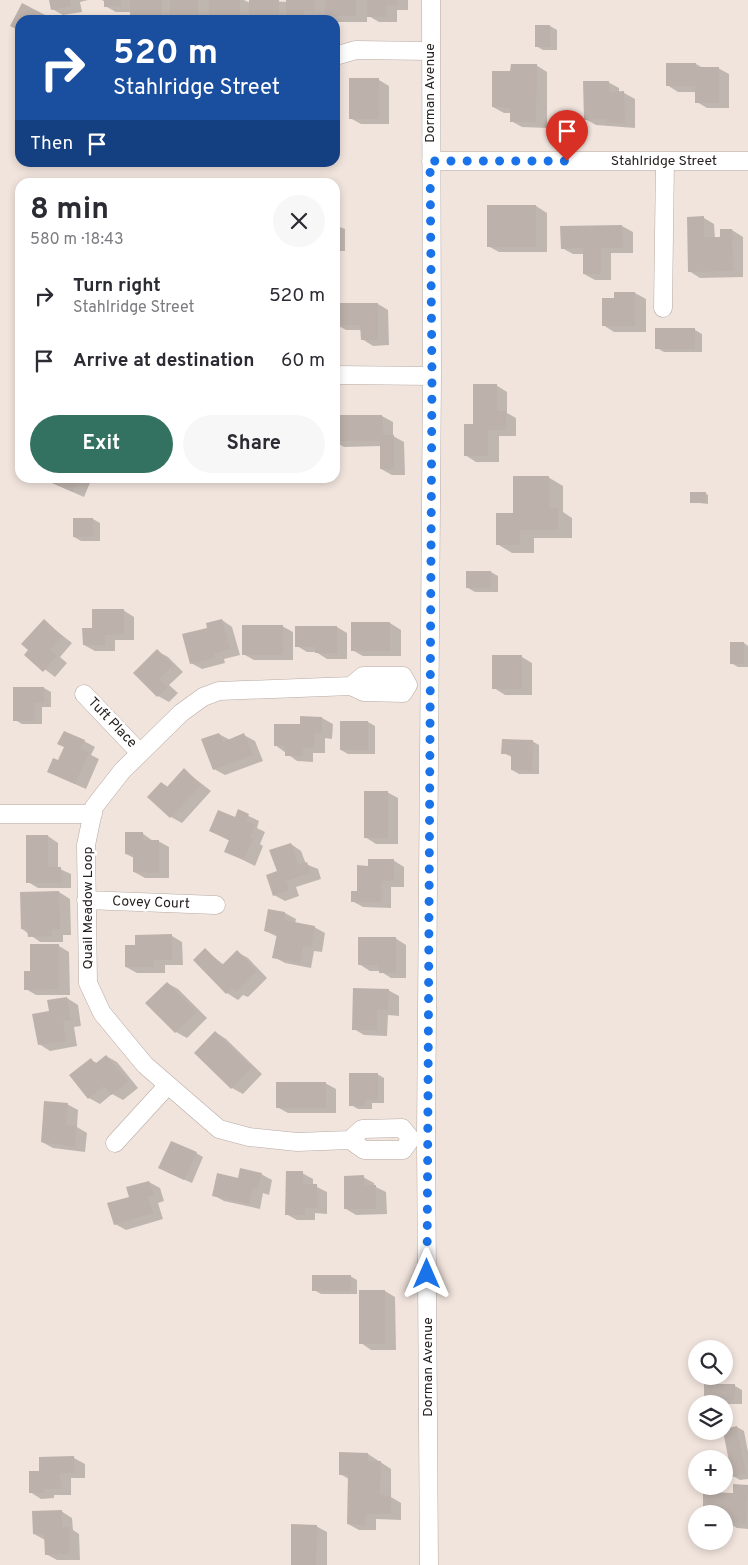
<!DOCTYPE html>
<html lang="en">
<head>
<meta charset="utf-8">
<style>
	body { margin:0; font-family:Overpass,sans-serif; background:#f7f7f7; color:#2b2b33; height:100vh; display:flex; flex-direction:column; font-size:19px; white-space:nowrap }
	* { box-sizing:border-box; margin:0 }
	p { font-size:16px; color:#7c7c81 }
	.icon { flex:none; width:28px; height:28px; fill:none; stroke:currentColor; stroke-width:2; stroke-linecap:round; stroke-linejoin:round }
	.map { position:relative; flex:1; overflow:hidden }
	.side { position:absolute; left:15px; top:178px; width:325px; height:305px; display:flex; flex-direction:column; background:#fff; border-radius:15px; box-shadow:0 2px 8px #0003 }
	.side>* { flex:none }
	.top-card { position:absolute; left:15px; top:15px; width:325px; height:152px; border-radius:15px; box-shadow:0 2px 8px #0003; background:#1a4fa0; color:#fff; overflow:hidden }
	.fabs { position:absolute; left:688px; top:1340px; display:grid; gap:10px }
	.fabs a { display:grid; place-items:center; width:45px; height:45px; border-radius:50%; background:#fff; box-shadow:0 2px 8px #0003; font-size:25px }
	.pin { position:absolute; display:grid; place-items:center; width:42px; height:42px; color:#fff; margin:-51px -21px; border-radius:50% 50% 50% 0; rotate:-45deg; box-shadow:0 0 5px #0007 }
	.pin .icon { rotate:45deg }
	.me { position:absolute; width:55px; margin:-28px; rotate:0deg; stroke-linejoin:round; filter:drop-shadow(0 0 4px #0008) }
	.turn { display:flex; align-items:center; gap:18px; height:105px; padding:0 15px; font-size:22px }
	.turn .icon { width:65px; height:65px; stroke-width:2.5 }
	.turn b { display:block; font-size:35px; line-height:42px }
	.then { display:flex; align-items:center; height:48px; padding:0 15px; background:#0003; gap:10px; font-size:19px }
	.round { display:grid; place-items:center; flex:none; width:52px; height:52px; border-radius:26px; background:#f7f7f7 }
	.summary { display:flex; align-items:center; justify-content:space-between; height:85px; padding:0 15px }
	h1 { font-size:30px; font-weight:700; line-height:38px }
	.action { display:flex; gap:10px; margin-top:auto; padding:10px 15px }
	.action a { flex:1; height:58px; border-radius:30px; background:#337260; color:#fff; font-size:20px; font-weight:700; line-height:58px; text-align:center }
	.action a+a { background:#f7f7f7; color:#2b2b33 }
	ul { padding:0; list-style:none }
	li { display:flex; align-items:center; gap:15px; height:65px; padding:0 15px }
	li div { flex:1 }
	li b { display:block; font-size:19px }
	li em { font-style:normal }
	.map>svg:first-child { display:block }
</style>
</head>
<body>
<div class="map">
<svg width="748" height="1565" viewBox="0 0 748 1565">
	<rect width="100%" height="100%" fill="#f1e4dd"/>
	<path fill="#0003" d="M50,0H88L80,2L82,12L63,15L52,9Z
		M102,0H244L250,3V0L288,2V0H408V10H397V22H379L367,15V22H337L326,15L315,17V20H132V12H116L105,6V2Z
		M550,26L557,30V50H543L536,46Z
		M667,64H696L703,68H718L729,74V108H707L697,102V92H678L667,85Z
		M536,65L547,72V128L522,127L511,121V113H504L493,107L512,72Z
		M379,80L389,86V124H361L350,118Z
		M608,82L619,88V93H624L635,99V128L596,125L585,119Z
		M335,97L340,100V139H335Z
		M488,206H536L547,213V252H499L488,246Z
		M704,218L714,224L715,238H721L732,230L743,237V277L700,278L689,271Z
		M335,225L345,229V251H335Z
		M622,226L633,232V253H611V280H595L584,274V254H573L562,248V227Z
		M635,293L646,299V332H614L603,325L615,299Z
		M378,304L388,310L389,345L373,346L362,339V330H346L335,324Z
		M695,330L702,334V352H664L657,348Z
		M496,385L507,392V413L516,418V436H499V462H476L465,455L475,425Z
		M382,416L393,422V436L404,442L405,475H392L381,469V446L344,447L335,442V417Z
		M548,477L563,486V512L572,518V538H534V553H512L497,544L515,514Z
		M41,478H92L84,497Z
		M705,493L708,495V504L691,502Z
		M93,519L100,523V541H81L74,537Z
		M491,572L498,576V592H475L468,588Z
		M123,610L134,617V640H115V651H95L84,645L94,629Z
		M222,620L232,627L240,655L224,659L225,663L202,669L191,663Z
		M44,621L72,643L60,657L67,663L55,677L26,655Z
		M390,623L401,630V656H363L352,650Z
		M282,626L293,632V660H254L243,654Z
		M337,627L347,633V659H327L316,652H307L297,646Z
		M744,643L748,646V667H738L731,663Z
		M157,651L168,657L183,672L169,685L178,693L169,702L158,696Z
		M522,657L532,663V695H505L494,688Z
		M44,688L51,692V707H42V724H22L15,720Z
		M322,718L333,724L332,739L325,738V753H313V762L297,761L275,745L301,726Z
		M368,722L375,726V754H348L341,750Z
		M219,734L230,740L244,735L255,741L263,761L225,775L214,769Z
		M84,741L95,747L91,755L99,759L86,789L59,777L58,762Z
		M532,741L539,745V774H519L512,770V757L503,753Z
		M184,770L211,791L182,823L171,817L149,797L162,783L168,787Z
		M387,792L398,798V844H376L365,837Z
		M238,811L259,821L257,828L265,832L260,844L263,846L255,866L225,851L230,841L211,831L235,818Z
		M142,833L153,841H158L169,847V878H145L134,872V858L126,854Z
		M48,836L58,843V868L71,874V888H38L28,882Z
		M291,844L301,851L306,864L318,869L321,879L296,887L299,896L285,901L274,895L278,872Z
		M393,860L404,867V887H391V908L363,907L352,901L369,867Z
		M59,892L70,899L71,935H63V942H40L22,929Z
		M269,910L285,913L296,919L295,924L314,927L325,933L322,952L314,951L311,968L285,963L274,957L278,937L265,931Z
		M172,936L182,942L183,965H165V973H137L126,967L137,946Z
		M395,938L406,945V978H391L380,971H370L359,964Z
		M59,946L69,952L70,995H36L26,989L32,972Z
		M205,950L224,965L237,952L248,958L267,978L248,997L243,995L238,1000L227,993L194,960Z
		M167,983L178,989L207,1018L187,1038L176,1032L147,1003Z
		M388,990L399,996V1016L388,1015L387,1036L364,1035L354,1029Z
		M67,998L78,1005L81,1026L74,1027L77,1046L50,1051L39,1044L50,1012Z
		M215,1032L226,1039L262,1074L243,1094L232,1088Z
		M106,1056L117,1062L138,1088L123,1100L112,1094L100,1104L89,1098L91,1060L97,1063Z
		M377,1074L384,1078V1103H372V1109H358L351,1105Z
		M325,1083L336,1089V1113H288L277,1107Z
		M67,1104L78,1110L77,1127L87,1133L85,1152L53,1148L42,1142Z
		M196,1153L203,1157L192,1183L167,1172Z
		M302,1173L313,1179V1185L327,1192V1214L315,1213V1220H297L286,1214Z
		M261,1174L272,1180L269,1195L263,1193L260,1209L224,1201L213,1195L239,1179Z
		M363,1177L374,1183V1186L386,1192L387,1214L356,1215L346,1209Z
		M149,1182L160,1188L164,1201L158,1203L163,1219L126,1230L115,1224L130,1197Z
		M350,1276L357,1280V1294H321L314,1290Z
		M385,1291L395,1297L396,1350H371L361,1343Z
		M705,1386H735L742,1390V1404H729V1425H724V1404H705Z
		M737,1427L744,1431L748,1452V1479L740,1480L733,1476Z
		M368,1454L391,1469V1497L401,1503V1520L376,1519V1530H359L348,1524L349,1479L340,1474Z
		M74,1458L85,1464V1478H71V1495H54V1498L41,1499L30,1492L40,1472Z
		M734,1485L748,1486V1529L737,1528L726,1522V1516L724,1514H711L704,1510L734,1494Z
		M61,1511L72,1518L73,1530L79,1534L80,1560H57L46,1554L45,1540L34,1534Z
		M316,1526L327,1532V1565H292Z"/>
	<path fill="#bdb1ab" d="M49,0H70L71,6L51,10Z
		M104,0H121V6L104,7Z
		M130,0H162V20H130Z
		M170,0H198V20H170Z
		M209,0H240V20H209Z
		M249,0H279V20H249Z
		M286,0H315V11H304V20H286Z
		M325,0H356V16H325Z
		M367,0H397V5H387V17H367Z
		M22,3L47,16L45,20H20V31L10,26Z
		M535,25H550V47H535Z
		M666,63H696V67H719V103H695V86H666Z
		M511,64H537L536,122H510V108L492,107V71H510Z
		M349,78H379V119H349Z
		M583,81H609V92L624,91L625,123H607V119L584,120Z
		M487,205H536V247H487Z
		M704,216V237H720V229H732L733,271L688,272L687,217Z
		M335,224H338V248H335Z
		M622,225L623,248H601V274H583V248L561,249L560,226Z
		M614,292H635V326H602V298H614Z
		M335,303H378V340H361L360,325H335Z
		M655,328H695V349H655Z
		M473,384H497V411H506V430H488V456H464V424H473Z
		M335,415H382L383,435H394V469H380V441H335Z
		M513,476H549V508H558V530H520V545H496V513H513Z
		M40,478H79L73,492Z
		M690,492H706V503H690Z
		M73,518H93V537H73Z
		M466,571H491V588H466Z
		M92,609H124V634L105,635V645H83L82,628H92Z
		M44,619L62,636L50,650L57,656L43,672L24,655L28,650L21,644Z
		M222,619L230,649L214,653L215,658L190,664L182,634L207,628L206,623Z
		M351,622H390V651H351Z
		M242,625H283V655H242Z
		M295,626H337V653H315V647H295Z
		M730,642H744V664H730Z
		M157,649L173,665L159,679L168,687L157,697L133,673Z
		M492,655H522V689H492Z
		M13,687H44V703H35V721H13Z
		M300,716L322,717V733H315L314,748H303V756H285V746H274V724H300Z
		M340,721H368V750H340Z
		M64,731L85,740L81,749L89,752L75,784L47,772L53,758L58,760L64,747L57,744Z
		M219,733L223,742L244,733L253,755L213,770L201,739Z
		M502,739L533,740L532,771L511,770V754H501Z
		M184,768L201,785L170,818L147,797L161,782L167,787Z
		M364,791H388V838H364Z
		M238,809L249,814L246,821L255,825L250,837L253,839L244,860L224,852L229,840L209,831L218,810L235,817Z
		M125,832H143V840H159V873L133,872V854H125Z
		M26,835H48V867H61V883H26Z
		M291,843L298,865L307,862L311,873L286,881L289,890L273,896L266,875L277,871L269,850Z
		M368,859H394V881H381V902H351V891H357V865L368,866Z
		M59,891L60,929H52V936L28,937L27,929H21L20,892Z
		M268,909L285,912L284,920L315,926L311,947L303,946L300,963L272,958L277,934L264,931Z
		M172,934V960H154V967H125V945H135V935Z
		M358,937H396V973H379V965H358Z
		M30,944H59V989L24,990V971H30Z
		M205,948L222,965L237,950L257,971L236,992L232,988L226,994L193,960Z
		M167,982L197,1012L175,1033L145,1003Z
		M353,988L389,989L388,1010H377V1030H352Z
		M67,997L71,1020L63,1021L66,1041L38,1045L32,1014L49,1011L47,1000Z
		M215,1031L252,1067L231,1089L194,1053Z
		M106,1055L128,1082L111,1095L104,1086L88,1099L69,1075L91,1058L95,1064Z
		M349,1073H378V1100H365V1106H349Z
		M276,1082H326V1108H276Z
		M44,1101L68,1103L66,1125L76,1126L75,1147L41,1142Z
		M171,1141L197,1152L184,1180L158,1168Z
		M240,1168L262,1173L258,1189L253,1188L249,1204L212,1196L217,1173L238,1178Z
		M286,1171H303V1184H317V1208H305V1215H285Z
		M364,1175V1185H376V1209H344V1176Z
		M149,1181L154,1195L148,1197L153,1213L114,1225L107,1203L129,1197L126,1187Z
		M312,1275H351V1291H312Z
		M359,1290H385V1344H359Z
		M704,1384H735V1400H722V1404H704Z
		M737,1426L746,1474L732,1477L723,1431L724,1429Z
		M339,1452L368,1453V1461H381L380,1495L391,1496V1514H366L365,1525L347,1524L348,1475H339Z
		M74,1456L75,1473H60L61,1489H44V1493H29V1471H39V1457Z
		M733,1484L748,1485L746,1524L725,1523V1511L703,1510V1492L733,1493Z
		M62,1510V1527H69V1554L45,1555L44,1534H33L32,1511Z
		M291,1524L317,1525L316,1565H291Z"/>
	<g fill="none" stroke-linecap="round" stroke-linejoin="round">
		<defs>
			<path id="minor" d="M335,56L356,50L430,51
				M431,161H748
				M663,308L665,161
				M335,375L432,376
				M363,676H403L408,685L403,693L364,692L351,686Z
				M84,694L140,753
				M0,814H93
				M86,900L216,905
				M402,1128L411,1139L403,1150H364L350,1140L362,1129Z
				M350,1140L297,1142L249,1137L219,1129L145,1065L102,1013L88,983L86,845L94,807L122,771L181,713L203,697L219,691L351,686
				M115,1143L168,1085
				M429,1565L426,1138L432,376L431,0"/>
		</defs>
		<use href="#minor" stroke="#b7aaa4" stroke-width="19"/>
		<use href="#minor" stroke="#fff" stroke-width="18"/>
	</g>
	<g fill="none" stroke-linecap="round" stroke-linejoin="round">
		<path stroke="#1a73e8" stroke-width="9" stroke-dasharray="0 16.2" d="M427,1274L432,376L430,161H567"/>
	</g>
	<g text-anchor="middle" dominant-baseline="central" stroke-width="5" stroke-linejoin="round" paint-order="stroke">
		<g font-size="14" fill="#26211f" stroke="#fff">
			<text transform="translate(430 93) rotate(-90)">Dorman Avenue</text>
			<text x="664" y="161">Stahlridge Street</text>
			<text transform="translate(112 723) rotate(46)">Tuft Place</text>
			<text transform="translate(151 903) rotate(2)">Covey Court</text>
			<text transform="translate(88 908) rotate(-90)">Quail Meadow Loop</text>
			<text transform="translate(428 1367) rotate(-90)">Dorman Avenue</text>
		</g>
	</g>
</svg>
<div class="fabs">
<a><svg class="icon" aria-label="search" viewBox="0 0 24 24"><circle cx="10" cy="10" r="6"/><path d="M15 15l6 6"/></svg></a>
<a><svg class="icon" aria-label="layers" viewBox="0 0 24 24"><path d="M12 4l9 5-9 5-9-5zM3 14l9 5 9-5"/></svg></a>
<a>+</a>
<a>−</a>
</div>
<div class="pin" style="left:567px;top:161px;background:#d93025"><svg class="icon" aria-label="arrive" viewBox="0 0 24 24"><path d="M6 21V4h12l-3 4 3 4H6"/></svg></div>
<svg class="me" style="left:427px;top:1274px" viewBox="-20 -20 40 40"><path d="M0-17L14 15 0 8-14 15z" fill="#1a73e8" stroke="#fff" stroke-width="4"/></svg>
<div class="top-card">
<div class="turn"><svg class="icon" aria-label="right" viewBox="0 0 24 24"><path d="M7 20v-9h11M14 6l5 5-5 5"/></svg><div><b>520 m</b>Stahlridge Street</div></div>
<div class="then">Then<svg class="icon" aria-label="arrive" viewBox="0 0 24 24"><path d="M6 21V4h12l-3 4 3 4H6"/></svg></div>
</div>
<section class="side">
<div class="summary"><div><h1>8 min</h1><p>580 m · 18:43</p></div><a class="round"><svg class="icon" aria-label="close" viewBox="0 0 24 24"><path d="M6 6l12 12M18 6L6 18"/></svg></a></div>
<ul>
<li><svg class="icon" aria-label="right" viewBox="0 0 24 24"><path d="M7 20v-9h11M14 6l5 5-5 5"/></svg><div><b>Turn right</b><p>Stahlridge Street</p></div><em>520 m</em></li>
<li><svg class="icon" aria-label="arrive" viewBox="0 0 24 24"><path d="M6 21V4h12l-3 4 3 4H6"/></svg><div><b>Arrive at destination</b></div><em>60 m</em></li>
</ul>
<div class="action"><a>Exit</a><a>Share</a></div>
</section>
</div>
</body>
</html>
